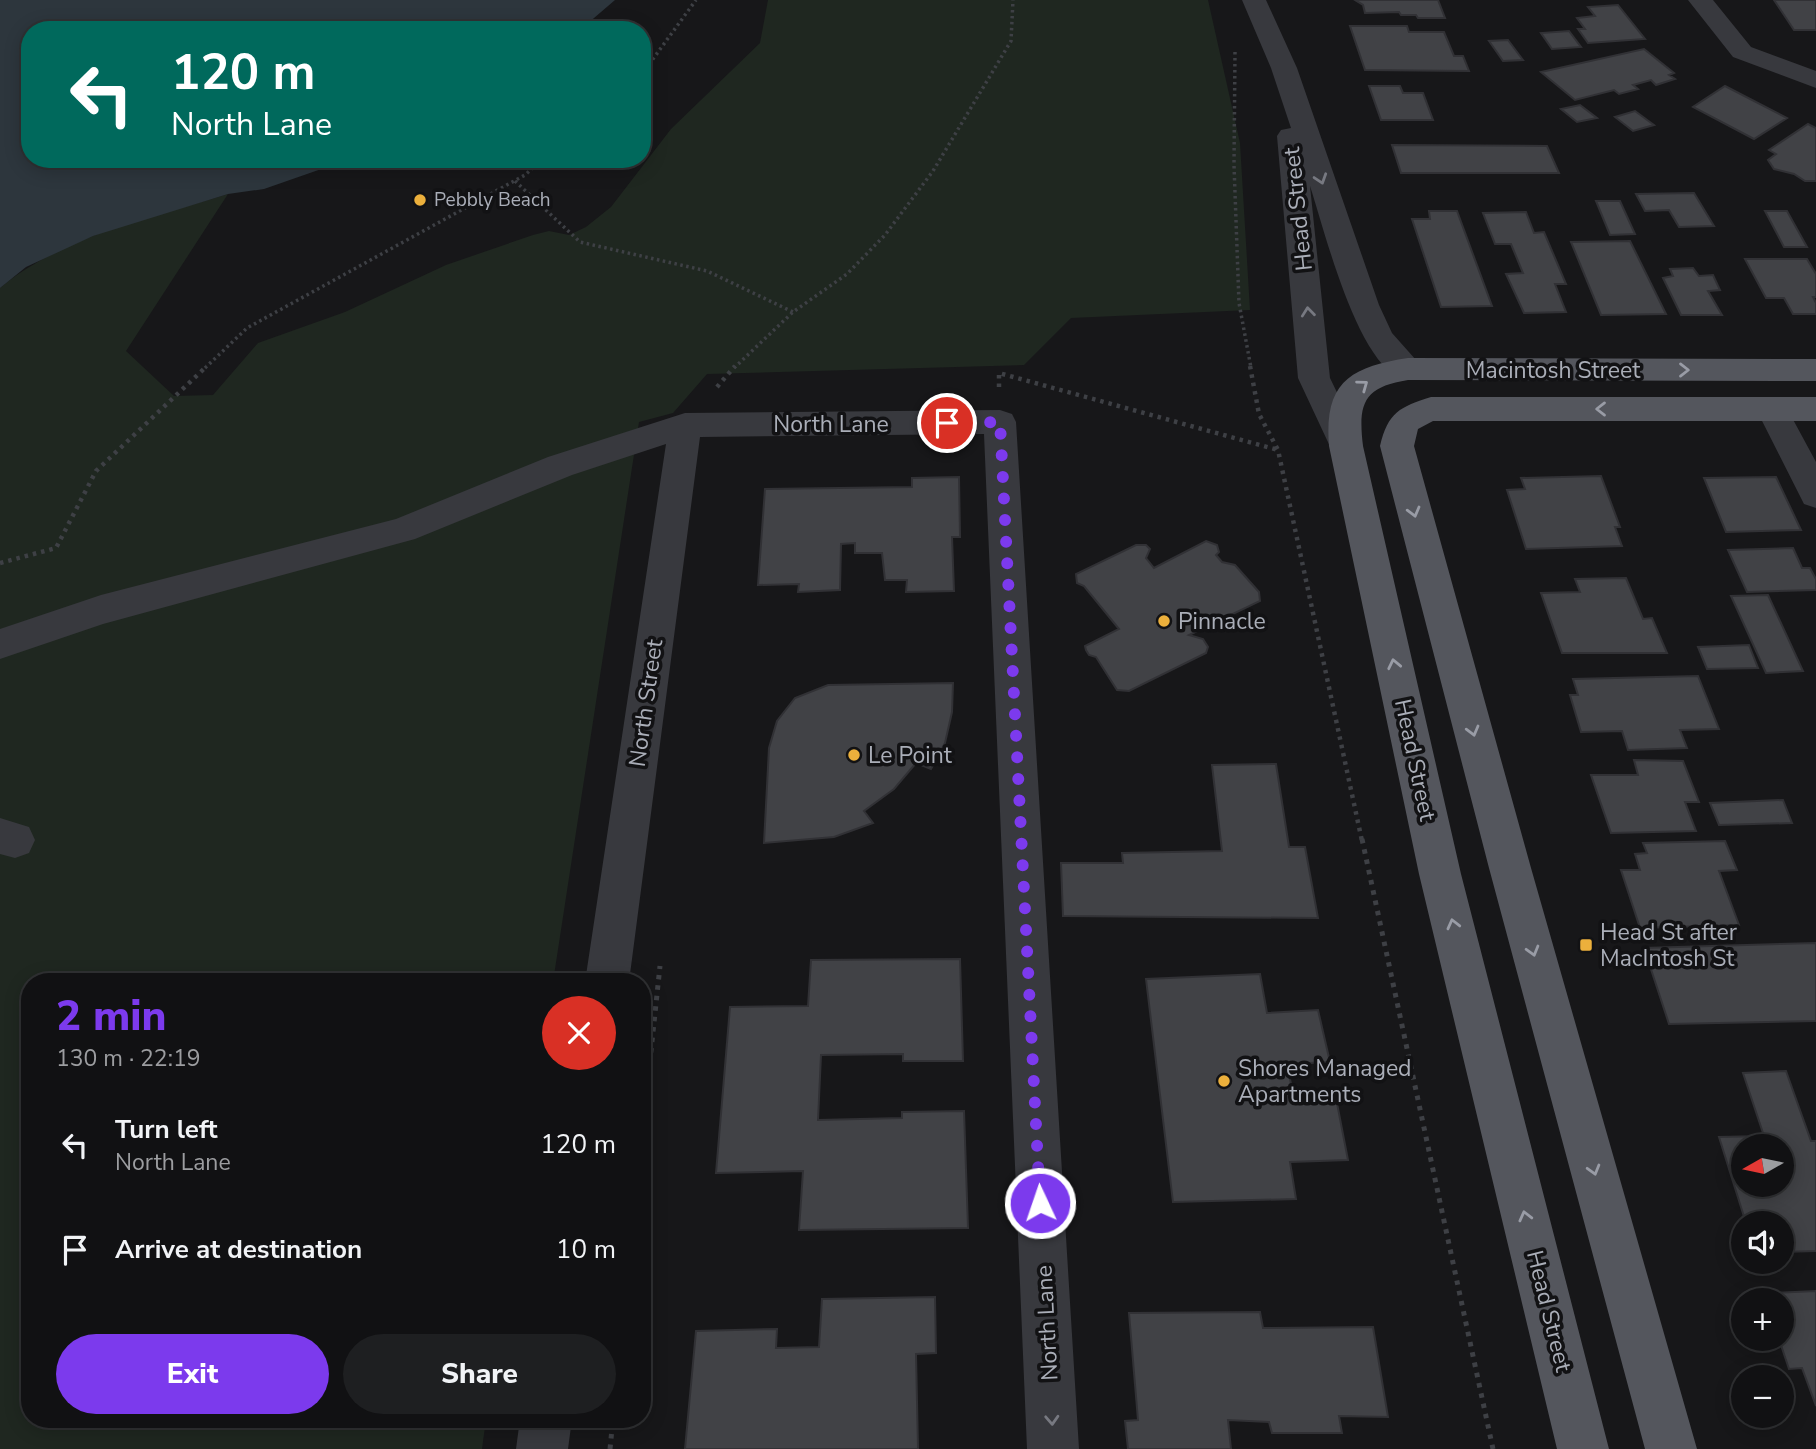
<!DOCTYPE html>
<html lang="en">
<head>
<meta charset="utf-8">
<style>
	body { margin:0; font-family:"Nunito Sans",sans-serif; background:#1e1f21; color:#f1f3f6; height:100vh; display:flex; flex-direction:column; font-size:26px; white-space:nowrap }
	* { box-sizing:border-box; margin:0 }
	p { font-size:23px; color:#9c9da0 }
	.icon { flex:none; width:38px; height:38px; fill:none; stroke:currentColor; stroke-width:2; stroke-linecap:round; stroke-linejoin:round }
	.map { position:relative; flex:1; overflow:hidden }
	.panel { position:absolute; left:21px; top:973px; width:630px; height:455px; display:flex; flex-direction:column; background:#111113; border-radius:28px; box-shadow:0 4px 18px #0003,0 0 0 2px #303133 }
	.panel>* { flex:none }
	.hud { position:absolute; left:21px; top:21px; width:630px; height:147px; border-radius:28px; box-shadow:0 4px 18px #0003,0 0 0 2px #303133; background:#00695c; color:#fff; overflow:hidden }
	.needle { width:46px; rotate:261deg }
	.buttons { position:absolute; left:1731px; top:1134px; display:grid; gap:14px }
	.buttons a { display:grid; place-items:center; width:63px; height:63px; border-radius:50%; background:#111113; box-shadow:0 4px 18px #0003,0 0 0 2px #303133; font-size:35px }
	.pin { position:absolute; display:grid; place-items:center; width:60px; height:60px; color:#fff; margin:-30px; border:4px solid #fff; border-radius:50%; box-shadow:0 2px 7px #0007 }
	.me { position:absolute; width:77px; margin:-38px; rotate:357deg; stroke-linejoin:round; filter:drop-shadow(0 0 5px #0008) }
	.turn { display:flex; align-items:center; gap:24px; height:147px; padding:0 35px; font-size:32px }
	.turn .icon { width:91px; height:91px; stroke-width:2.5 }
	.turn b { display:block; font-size:49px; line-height:60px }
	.round { display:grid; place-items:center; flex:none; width:74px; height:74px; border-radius:37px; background:#1e1f21 }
	.overview { display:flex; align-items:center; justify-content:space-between; height:119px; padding:0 35px }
	h1 { font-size:42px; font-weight:800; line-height:52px; color:#7c3aed }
	.cta { display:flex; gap:14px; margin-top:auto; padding:14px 35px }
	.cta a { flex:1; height:80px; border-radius:42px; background:#7c3aed; color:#fff; font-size:28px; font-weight:800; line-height:80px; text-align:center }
	.cta a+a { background:#1e1f21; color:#f1f3f6 }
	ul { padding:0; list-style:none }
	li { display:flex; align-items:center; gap:21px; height:105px; padding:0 35px }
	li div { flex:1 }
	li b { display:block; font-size:26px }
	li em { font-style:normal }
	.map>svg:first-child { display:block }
</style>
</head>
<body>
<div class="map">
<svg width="1816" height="1449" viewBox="0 0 1816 1449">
	<rect width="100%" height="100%" fill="#171719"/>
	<path fill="#1f2720" d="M768,0H1208L1240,143L1250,310L1071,318L1024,365L707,374L673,413L639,422L553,982H30V1419H486L482,1449H0V288C64,235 150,218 228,194L126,351L174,396L213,395L258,343L345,312L446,265L533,235L549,231L569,235L586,227L611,207L671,129L760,43Z"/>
	<path fill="#2d363d" d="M0,0H615L580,30H30V159H350L264,189L228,194L93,236L26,267L0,288Z"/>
	<path fill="#414246" stroke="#313135" stroke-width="2" fill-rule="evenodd" d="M1355,0H1438L1445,18H1418L1416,15H1401L1399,12L1365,13L1363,5Z
		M1774,0H1816V30H1794Z
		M1618,5L1645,39L1588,43L1578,29H1585L1577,18L1595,16L1588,7Z
		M1350,26H1407L1409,32H1444L1454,56H1463L1469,71L1365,70Z
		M1569,31L1581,47L1552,49L1541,33Z
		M1508,40L1523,60L1503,61L1489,41Z
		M1644,49L1674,73L1669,75L1675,79L1656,85L1651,80L1633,85L1638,89L1619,94L1614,90L1575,100L1541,72Z
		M1369,86H1400L1403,93H1423L1433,120H1381Z
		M1725,86L1787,118L1754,139L1693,107Z
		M1580,105L1597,118L1577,122L1561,109Z
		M1635,111L1654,125L1633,131L1615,117Z
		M1808,124L1816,128V181H1805L1794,174L1774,169L1768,160L1776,154L1769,150Z
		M1392,145L1547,146L1559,173H1401Z
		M1694,193L1714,226L1679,227L1669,210L1645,211L1636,194Z
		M1596,201H1620L1635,234L1610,235Z
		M1429,211H1457L1492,306L1441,307L1412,219H1430Z
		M1765,211H1787L1807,247H1784Z
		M1526,212L1534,233L1544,232L1566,284H1555L1566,312L1524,313L1506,274L1523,273L1511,244H1495L1483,213Z
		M1630,241L1666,314L1601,315L1571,242Z
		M1745,259H1807L1816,274V297H1813L1816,303V314H1793L1784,298H1766Z
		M1693,268L1699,276L1713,275L1720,290L1708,291L1722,315H1681L1663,278L1673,276L1670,269Z
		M1601,476L1620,527H1615L1622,546L1526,549L1507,490L1525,489L1521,478Z
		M959,477L960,537H952L954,591L906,592L907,580H885L882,553H855V543L841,544L840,590L798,592L799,584L758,585L765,489L912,487V478Z
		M1776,477L1801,530L1726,532L1704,478Z
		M1206,541L1217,545L1219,552L1216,555L1222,562L1235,565L1259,592L1260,601L1189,635L1203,639L1208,647L1206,653L1129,691L1117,690L1096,657L1089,655L1086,650L1085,646L1119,629L1084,586L1077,583L1076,574L1136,545H1146L1150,549L1146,558L1154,568Z
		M1793,548L1802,568H1810L1816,579V590L1747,592L1728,550Z
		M1626,578L1643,619L1652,618L1667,653H1562L1541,593L1580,592L1575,579Z
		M1768,595L1803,671L1766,673L1731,596Z
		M1749,645L1758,668L1707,669L1698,647Z
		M1698,676L1719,729L1680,730L1687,748L1628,750L1622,731L1581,732L1570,695H1578L1573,679Z
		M953,683L952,712L945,743L931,769L916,763L894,789L864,811L873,823L834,837L764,843L769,748L777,721L795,698L828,685Z
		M1634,760L1683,761L1699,802H1685L1696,831L1611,833L1591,775H1638Z
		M1276,764L1289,847H1305L1318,918L1063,916L1061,863H1123L1122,853L1222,851L1212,765Z
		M1783,800L1792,823L1719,825L1710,803Z
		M1725,841L1737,870L1719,871L1739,925L1640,928L1621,870H1640L1635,854L1647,853L1643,843Z
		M1816,943V1021L1669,1024L1644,948Z
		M960,959L963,1061H903V1054L821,1055L818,1120L902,1118V1112L964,1111L968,1228L799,1230L803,1171L716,1173L730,1007L808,1006L811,960Z
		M1260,974L1267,1013L1318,1010L1330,1062L1287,1064L1294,1099L1336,1098L1348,1160L1290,1162L1296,1199L1173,1202L1146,979Z
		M1786,1071L1811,1141H1816V1251L1782,1252V1223H1746L1719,1137L1764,1136L1743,1073ZM1743,1146H1782V1185H1743Z
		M1816,1291V1406L1802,1368L1789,1369L1779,1339H1782V1300H1775L1773,1293Z
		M935,1297L936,1353L916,1354L918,1449H685L696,1331L777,1329L776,1348L819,1347L822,1299Z
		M1260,1312L1263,1328L1373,1327L1388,1417L1339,1416L1342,1433H1272L1269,1422L1228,1420L1231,1449H1128L1125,1421L1138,1420L1129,1313Z"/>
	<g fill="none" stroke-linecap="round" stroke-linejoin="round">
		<path stroke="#3e4045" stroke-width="3.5" stroke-dasharray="2.5 3.5" stroke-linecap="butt" d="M1235,52L1234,165L1239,303L1251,368
			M642,74L696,0
			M515,181L580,242L707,271L793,312
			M205,368L247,328L525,175L543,159
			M734,368L793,312L847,274L885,235L933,171L1011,41L1013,0"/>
		<path stroke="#3e4045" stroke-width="4.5" stroke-dasharray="3.5 5" stroke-linecap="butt" d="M1250,366L1259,414L1278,450L1362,841
			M717,387L735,366
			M999,387V373L1278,450
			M0,563L56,548L96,471L207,366"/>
		<path stroke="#3e4045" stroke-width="5" stroke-dasharray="4.5 6" stroke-linecap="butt" d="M1362,839L1493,1449
			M642,1136L660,966
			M610,1449L613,1419"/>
		<path fill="#38393e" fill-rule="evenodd" d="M1242,0H1266L1297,68L1379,305L1392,333L1424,369L1419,377C1412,379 1406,381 1398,377C1355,355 1325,232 1310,186L1330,378L1363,446L1358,455L1346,458L1334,455L1298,378L1277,136L1281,130L1291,128L1271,68Z
			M1688,0H1713L1751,47L1816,71V88L1733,57Z
			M1772,397L1783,401L1816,462V508L1804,504L1756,409L1761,401Z
			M1000,410L1012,414L1016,422L1079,1449H1027L984,434L700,437L629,982H585L666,444L572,475L415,539L103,624L0,659V629L101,595L396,519L548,457L685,413Z
			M0,818L29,827L35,840L29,853L15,858L0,854Z
			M520,1419H572L568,1449H516Z"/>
		<path fill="#54565d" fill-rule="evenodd" d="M1408,358L1816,359V381L1408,380C1363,387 1358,404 1363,446L1461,874L1609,1449H1557L1419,874L1329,446C1324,383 1349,367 1408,358Z
			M1431,397H1816V421H1433L1418,429L1414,446L1531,868L1697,1449H1645L1489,868L1380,446C1388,412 1400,407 1431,397Z"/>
	</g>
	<defs><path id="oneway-chevron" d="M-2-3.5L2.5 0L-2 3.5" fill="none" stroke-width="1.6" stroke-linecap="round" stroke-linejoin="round" transform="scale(1.75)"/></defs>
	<g stroke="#777981">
		<use href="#oneway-chevron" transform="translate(1321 179) rotate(72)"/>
		<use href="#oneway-chevron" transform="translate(1308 312) rotate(-96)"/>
		<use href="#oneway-chevron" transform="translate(1052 1420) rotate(87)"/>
	</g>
	<g stroke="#999ca6">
		<use href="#oneway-chevron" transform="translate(1684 370)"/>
		<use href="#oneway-chevron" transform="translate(1363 385) rotate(-36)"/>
		<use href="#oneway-chevron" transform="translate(1601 409) rotate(180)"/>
		<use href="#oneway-chevron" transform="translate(1414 512) rotate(75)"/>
		<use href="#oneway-chevron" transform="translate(1394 664) rotate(-102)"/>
		<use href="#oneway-chevron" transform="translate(1473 731) rotate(75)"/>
		<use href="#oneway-chevron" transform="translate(1453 924) rotate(-104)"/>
		<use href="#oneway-chevron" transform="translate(1533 951) rotate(74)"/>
		<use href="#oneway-chevron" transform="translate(1594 1170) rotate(74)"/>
		<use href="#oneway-chevron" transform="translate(1525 1216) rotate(-104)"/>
	</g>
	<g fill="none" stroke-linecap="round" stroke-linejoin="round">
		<path stroke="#7c3aed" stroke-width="12" stroke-dasharray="0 21.6" d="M947,423L1000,422L1040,1203"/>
	</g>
	<g fill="#ecb03c" stroke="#121214" stroke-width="2.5">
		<circle cx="420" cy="200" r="7"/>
		<circle cx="1164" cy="621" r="7"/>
		<circle cx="854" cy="755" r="7"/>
		<rect x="1579" y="938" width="14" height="14" rx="3.5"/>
		<circle cx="1224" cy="1081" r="7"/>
	</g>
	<g text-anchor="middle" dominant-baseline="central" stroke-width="7" stroke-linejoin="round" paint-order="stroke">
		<g font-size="19" fill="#aaaeb8" stroke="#121214" text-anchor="start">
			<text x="434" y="200">Pebbly Beach</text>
		</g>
		<g font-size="23" fill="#aaaeb8" stroke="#121214">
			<text transform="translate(1298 209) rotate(-96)">Head Street</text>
			<text x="1553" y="370">Macintosh Street</text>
			<text x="831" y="424">North Lane</text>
			<text transform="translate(646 703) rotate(-82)">North Street</text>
			<text transform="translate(1415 760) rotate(78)">Head Street</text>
			<text transform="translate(1549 1311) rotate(76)">Head Street</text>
			<text transform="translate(1047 1323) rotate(-93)">North Lane</text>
		</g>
		<g font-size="23" fill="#aaaeb8" stroke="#121214" text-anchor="start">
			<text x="1178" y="621">Pinnacle</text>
			<text x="868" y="755">Le Point</text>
			<text x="1600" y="932">Head St after<tspan x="1600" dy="26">MacIntosh St</tspan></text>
			<text x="1238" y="1068">Shores Managed<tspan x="1238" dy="26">Apartments</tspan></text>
		</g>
	</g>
</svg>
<div class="buttons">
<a><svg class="needle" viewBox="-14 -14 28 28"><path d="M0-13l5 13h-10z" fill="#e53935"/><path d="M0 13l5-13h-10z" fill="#9c9da0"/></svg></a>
<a><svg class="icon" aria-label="sound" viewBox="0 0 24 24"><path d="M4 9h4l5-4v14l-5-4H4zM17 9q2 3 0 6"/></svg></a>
<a>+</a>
<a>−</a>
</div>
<div class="pin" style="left:947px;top:423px;background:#d93025"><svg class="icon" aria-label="arrive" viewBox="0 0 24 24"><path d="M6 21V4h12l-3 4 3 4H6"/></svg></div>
<svg class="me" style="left:1040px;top:1203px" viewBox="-20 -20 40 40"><circle r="17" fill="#7c3aed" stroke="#fff" stroke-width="3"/><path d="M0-11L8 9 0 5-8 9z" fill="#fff"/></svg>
<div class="hud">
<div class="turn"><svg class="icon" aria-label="left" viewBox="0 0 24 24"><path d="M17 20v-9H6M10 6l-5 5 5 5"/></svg><div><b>120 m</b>North Lane</div></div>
</div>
<section class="panel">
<div class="overview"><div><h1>2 min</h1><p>130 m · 22:19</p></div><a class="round" style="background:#d93025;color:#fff"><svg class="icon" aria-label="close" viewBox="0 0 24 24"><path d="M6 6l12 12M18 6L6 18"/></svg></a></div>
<ul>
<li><svg class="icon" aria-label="left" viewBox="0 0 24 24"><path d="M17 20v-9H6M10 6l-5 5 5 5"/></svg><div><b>Turn left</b><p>North Lane</p></div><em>120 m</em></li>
<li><svg class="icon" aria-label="arrive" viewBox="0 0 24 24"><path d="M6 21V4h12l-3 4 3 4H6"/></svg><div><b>Arrive at destination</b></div><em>10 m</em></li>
</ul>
<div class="cta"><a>Exit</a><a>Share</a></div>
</section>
</div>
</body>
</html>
